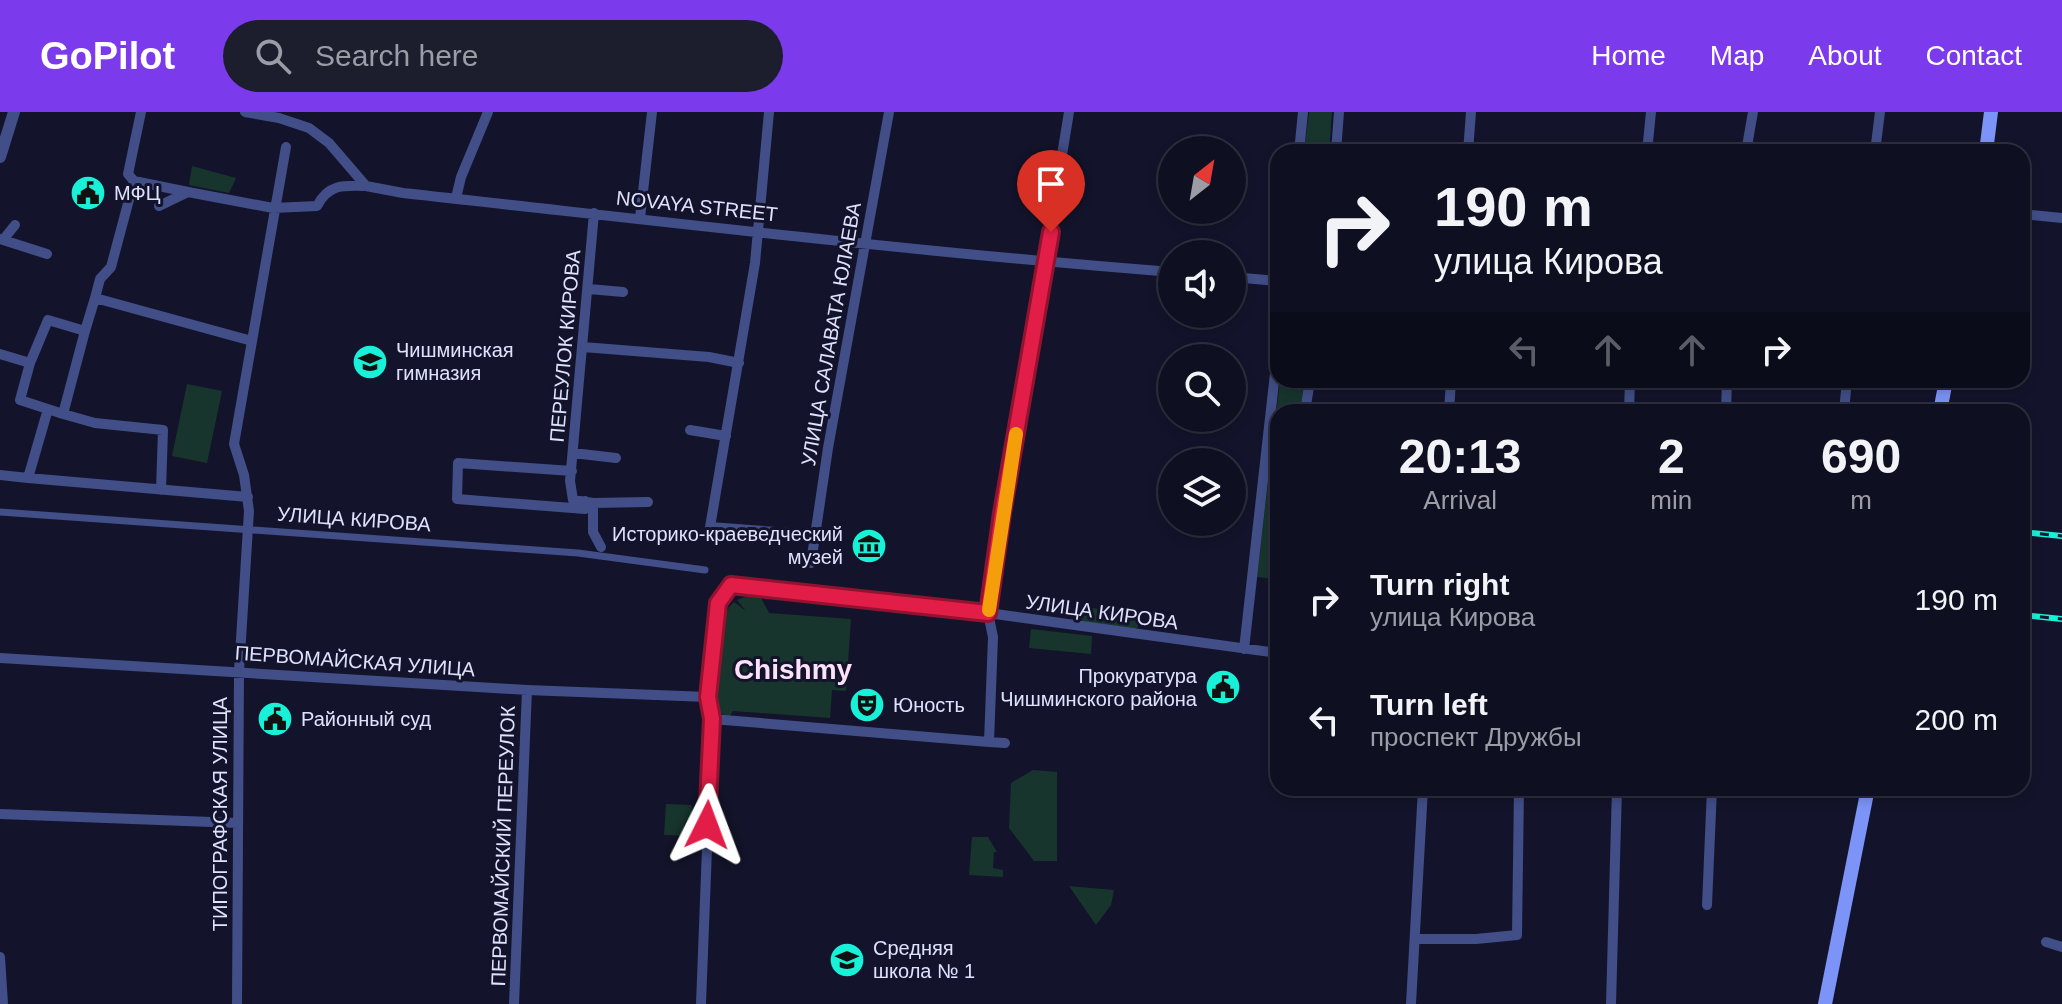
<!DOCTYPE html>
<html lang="en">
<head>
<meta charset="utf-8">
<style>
	body { margin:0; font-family:Arial,sans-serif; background:#1c1d2d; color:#f1f3f6; height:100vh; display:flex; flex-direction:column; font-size:30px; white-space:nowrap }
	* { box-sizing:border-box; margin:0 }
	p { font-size:26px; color:#9b9ca5 }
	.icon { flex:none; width:44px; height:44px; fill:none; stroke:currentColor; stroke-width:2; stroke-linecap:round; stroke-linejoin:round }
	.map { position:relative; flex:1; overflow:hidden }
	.details { position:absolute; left:1270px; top:292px; width:760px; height:392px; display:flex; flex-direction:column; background:#0e0f20; border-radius:24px; box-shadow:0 4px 12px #0003,0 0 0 2px #2e2f3e }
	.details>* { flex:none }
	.banner { position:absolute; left:1270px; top:32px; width:760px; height:244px; border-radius:24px; box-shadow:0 4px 12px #0003,0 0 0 2px #2e2f3e; background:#0e0f20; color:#f1f3f6; overflow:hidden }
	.needle { width:52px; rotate:31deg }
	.fabs { position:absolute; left:1158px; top:24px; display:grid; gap:16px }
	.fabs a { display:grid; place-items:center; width:88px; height:88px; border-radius:50%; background:#0e0f20; box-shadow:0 4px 12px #0003,0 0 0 2px #2e2f3e; font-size:40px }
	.pin { position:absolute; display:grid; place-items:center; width:68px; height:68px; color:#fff; margin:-82px -34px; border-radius:50% 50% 50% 0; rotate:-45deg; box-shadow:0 0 8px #0007 }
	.pin .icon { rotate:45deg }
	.me { position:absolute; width:88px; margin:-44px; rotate:3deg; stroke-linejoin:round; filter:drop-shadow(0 0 6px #0008) }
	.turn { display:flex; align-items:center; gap:28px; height:168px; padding:0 32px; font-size:36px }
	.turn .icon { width:104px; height:104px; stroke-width:2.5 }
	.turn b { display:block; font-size:56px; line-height:68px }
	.lanes { display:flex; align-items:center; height:76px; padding:0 32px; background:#0003; justify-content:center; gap:40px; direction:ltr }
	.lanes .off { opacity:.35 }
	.eta { display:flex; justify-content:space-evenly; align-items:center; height:136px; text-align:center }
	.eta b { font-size:48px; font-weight:800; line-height:56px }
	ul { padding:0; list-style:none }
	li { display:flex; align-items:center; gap:24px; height:120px; padding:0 32px }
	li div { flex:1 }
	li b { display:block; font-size:30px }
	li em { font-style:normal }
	header { display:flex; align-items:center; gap:48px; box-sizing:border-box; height:112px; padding:0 40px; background:#7c3aed; color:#fff }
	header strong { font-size:38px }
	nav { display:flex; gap:44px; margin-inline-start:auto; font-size:28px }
	.search { width:560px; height:72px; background:#1c1d2d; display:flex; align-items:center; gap:20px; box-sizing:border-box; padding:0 28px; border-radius:44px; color:#9b9ca5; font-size:30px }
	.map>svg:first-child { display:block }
</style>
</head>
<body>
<header>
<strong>GoPilot</strong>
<div class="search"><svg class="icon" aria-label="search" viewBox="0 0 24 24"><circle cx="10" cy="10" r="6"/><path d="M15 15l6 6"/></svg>Search here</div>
<nav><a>Home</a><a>Map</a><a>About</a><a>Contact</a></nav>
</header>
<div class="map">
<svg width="2062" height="892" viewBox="0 0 2062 892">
	<rect width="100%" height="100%" fill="#13142b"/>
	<path fill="#17352d" d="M1309,0H1332L1329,40H1304Z
		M192,54L236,66L229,81L189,73Z
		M1280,268H1307L1303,300H1278V467L1257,465Z
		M187,272L222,279L207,351L172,344Z
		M752,482H759L769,501L851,507L846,579L832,578L830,606L733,599L729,605L716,599L725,498H730L727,497L734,490L746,499L737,488Z
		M1081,494L1139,504L1138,515L1134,518L1082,511Z
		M1031,517L1092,524L1091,542L1029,536Z
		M1033,658L1057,660V749H1034L1009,716L1011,671Z
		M666,692L692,693L691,724L664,723Z
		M972,725H988L997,740H994L993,756L1003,758V765L969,763Z
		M1069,774L1114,778L1111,793L1096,813Z"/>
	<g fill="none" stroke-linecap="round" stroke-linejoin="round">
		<path stroke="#414e87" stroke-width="7" d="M0,400L578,441L705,458"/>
		<path stroke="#414e87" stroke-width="10" d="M245,0L279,6L309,16L329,31L366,74L403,81C659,109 915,140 1172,160
			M769,0L755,151L710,415L789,421
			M1299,40L1303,0
			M1336,40L1339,0
			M1468,40L1471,0
			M1647,40L1651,0
			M1746,40L1753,0
			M1875,40L1880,0
			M134,69L128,62L141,0
			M456,86L461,65L488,0
			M159,94L188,80L273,96L317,94C328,72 344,73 366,74
			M594,101L570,369L573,388L593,391V420L601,435
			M2022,102L2062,106
			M640,106L652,0
			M0,127L47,142
			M3,128L15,113
			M1232,165L1278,169
			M589,177L623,180
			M95,186L100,167L111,155L134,69L188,80
			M85,219L63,302L20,288L30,251L48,208L85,219L95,186L252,229
			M583,235L709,245L739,251
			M0,242L30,251
			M1305,300L1310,268
			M1449,300L1451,268
			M1629,300L1630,268
			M1726,300L1727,268
			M1844,300L1847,268
			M63,302L95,311L163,318L161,378
			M690,318L726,324
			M573,341L616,346
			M572,359L458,351L457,387L585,397V389
			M0,363L28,366L48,297
			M28,366L248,385
			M593,391L648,390
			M811,451L828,336L889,0
			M1244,537L1278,235
			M1276,541L1278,519
			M0,546L527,578L708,585
			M712,607L989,630
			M1005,631L989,630L993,525L988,501L991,478L1069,0
			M0,702L238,711
			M1707,793L1712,676
			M1415,827H1476L1517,823L1519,676
			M2046,830L2062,835
			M0,845L3,892
			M237,892L239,559L249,399L244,363L234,332L286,35
			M514,892L527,578
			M701,892L712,607L708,585L718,491L731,473L988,501L1278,541
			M1411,892L1423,676
			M1611,892L1617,676"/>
		<path stroke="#414e87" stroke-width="12" d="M0,45L14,0"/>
		<path stroke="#7c94f7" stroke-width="14" d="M1986,40L1991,0
			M1940,300L1946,268
			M1825,892L1868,676"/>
		<defs>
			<path id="rail" d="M2022,420L2062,424
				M2022,503L2062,507"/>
		</defs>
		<use href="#rail" stroke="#18f0d7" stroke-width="6"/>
		<use href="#rail" stroke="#13142b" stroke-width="3" stroke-dasharray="9" stroke-linecap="butt"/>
	</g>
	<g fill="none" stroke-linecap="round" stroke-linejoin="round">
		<defs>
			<path id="route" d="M707,713L712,607L708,585L718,491L731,473L988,501L1002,401L1051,120"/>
		</defs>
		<use href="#route" stroke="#92132f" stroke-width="20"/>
		<use href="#route" stroke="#e11d48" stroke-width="14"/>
		<path stroke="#f59e0b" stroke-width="14" d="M989,498L1016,322"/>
	</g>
	<defs>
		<symbol id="civic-disc" viewBox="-11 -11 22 22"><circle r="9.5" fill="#18f0d7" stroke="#13142b"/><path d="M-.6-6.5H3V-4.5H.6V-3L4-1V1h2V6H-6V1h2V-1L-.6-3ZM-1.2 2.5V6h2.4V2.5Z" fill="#111"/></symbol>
		<symbol id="school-disc" viewBox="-11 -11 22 22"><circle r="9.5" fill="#18f0d7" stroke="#13142b"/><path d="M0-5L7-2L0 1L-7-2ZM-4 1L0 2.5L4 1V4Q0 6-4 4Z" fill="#111"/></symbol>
		<symbol id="museum-disc" viewBox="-11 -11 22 22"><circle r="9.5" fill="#18f0d7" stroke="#13142b"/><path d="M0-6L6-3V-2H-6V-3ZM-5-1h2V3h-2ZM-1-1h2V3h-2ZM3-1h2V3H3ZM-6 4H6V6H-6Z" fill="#111"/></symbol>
		<symbol id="theatre-disc" viewBox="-11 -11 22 22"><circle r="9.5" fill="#18f0d7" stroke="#13142b"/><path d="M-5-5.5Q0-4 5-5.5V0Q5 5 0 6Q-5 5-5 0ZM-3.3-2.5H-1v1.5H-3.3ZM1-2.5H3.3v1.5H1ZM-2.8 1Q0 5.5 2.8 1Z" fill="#111"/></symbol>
	</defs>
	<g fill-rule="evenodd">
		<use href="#civic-disc" x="68" y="61" width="40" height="40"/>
		<use href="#school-disc" x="350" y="230" width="40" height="40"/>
		<use href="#museum-disc" x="849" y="414" width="40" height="40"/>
		<use href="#civic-disc" x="1203" y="555" width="40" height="40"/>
		<use href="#theatre-disc" x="847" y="573" width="40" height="40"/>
		<use href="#civic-disc" x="255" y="587" width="40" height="40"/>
		<use href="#school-disc" x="827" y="828" width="40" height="40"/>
	</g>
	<g text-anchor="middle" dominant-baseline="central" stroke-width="6" stroke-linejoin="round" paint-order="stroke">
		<g font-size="20" fill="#dfe2fd" stroke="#13142b" text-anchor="start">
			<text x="114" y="81">МФЦ</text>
			<text x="396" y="238">Чишминская<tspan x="396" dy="23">гимназия</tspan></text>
			<text x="843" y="422" text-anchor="end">Историко-краеведческий<tspan x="843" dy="23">музей</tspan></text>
			<text x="1197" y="564" text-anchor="end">Прокуратура<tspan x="1197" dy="23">Чишминского района</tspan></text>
			<text x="893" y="593">Юность</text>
			<text x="301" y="607">Районный суд</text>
			<text x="873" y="836">Средняя<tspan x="873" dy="23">школа № 1</tspan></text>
		</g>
		<g font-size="20" fill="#dfe2fd" stroke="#13142b">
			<text transform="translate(697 94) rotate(6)">NOVAYA STREET</text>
			<text transform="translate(831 222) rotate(-80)">УЛИЦА САЛАВАТА ЮЛАЕВА</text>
			<text transform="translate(565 234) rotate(-85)">ПЕРЕУЛОК КИРОВА</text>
			<text transform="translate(354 407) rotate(4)">УЛИЦА КИРОВА</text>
			<text transform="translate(1102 500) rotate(8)">УЛИЦА КИРОВА</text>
			<text transform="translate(355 549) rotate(4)">ПЕРВОМАЙСКАЯ УЛИЦА</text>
			<text transform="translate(220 702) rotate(-90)">ТИПОГРАФСКАЯ УЛИЦА</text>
			<text transform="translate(503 734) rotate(-88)">ПЕРВОМАЙСКИЙ ПЕРЕУЛОК</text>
		</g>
		<g font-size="28" font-weight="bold" fill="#fde1f9" stroke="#13142b">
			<text x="793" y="557">Chishmy</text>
		</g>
	</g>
</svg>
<div class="fabs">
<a><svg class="needle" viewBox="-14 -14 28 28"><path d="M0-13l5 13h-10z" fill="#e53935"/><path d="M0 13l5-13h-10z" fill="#9b9ca5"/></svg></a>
<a><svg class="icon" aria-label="sound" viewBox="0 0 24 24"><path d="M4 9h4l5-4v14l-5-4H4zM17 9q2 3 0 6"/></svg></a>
<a><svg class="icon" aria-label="search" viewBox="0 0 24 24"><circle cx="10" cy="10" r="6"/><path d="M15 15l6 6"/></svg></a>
<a><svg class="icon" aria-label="layers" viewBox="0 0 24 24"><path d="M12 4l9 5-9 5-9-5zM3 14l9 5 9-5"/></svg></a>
</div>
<div class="pin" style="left:1051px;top:120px;background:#d93025"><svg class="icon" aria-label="arrive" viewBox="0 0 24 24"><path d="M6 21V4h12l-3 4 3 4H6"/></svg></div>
<svg class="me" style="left:707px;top:713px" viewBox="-20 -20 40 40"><path d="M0-17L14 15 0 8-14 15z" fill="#e11d48" stroke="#fff" stroke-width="4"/></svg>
<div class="banner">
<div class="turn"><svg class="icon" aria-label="right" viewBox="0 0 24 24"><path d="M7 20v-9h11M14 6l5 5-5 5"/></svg><div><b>190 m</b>улица Кирова</div></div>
<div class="lanes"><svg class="icon off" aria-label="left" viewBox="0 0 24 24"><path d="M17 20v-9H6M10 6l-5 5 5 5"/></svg><svg class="icon off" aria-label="ahead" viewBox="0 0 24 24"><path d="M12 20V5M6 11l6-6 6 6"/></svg><svg class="icon off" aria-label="ahead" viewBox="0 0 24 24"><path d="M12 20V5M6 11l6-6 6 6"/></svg><svg class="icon" aria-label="right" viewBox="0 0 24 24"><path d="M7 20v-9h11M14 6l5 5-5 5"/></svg></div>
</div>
<section class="details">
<div class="eta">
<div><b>20:13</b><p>Arrival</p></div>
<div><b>2</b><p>min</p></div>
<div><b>690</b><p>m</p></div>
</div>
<ul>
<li><svg class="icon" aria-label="right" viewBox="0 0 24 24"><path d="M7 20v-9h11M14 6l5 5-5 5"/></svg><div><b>Turn right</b><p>улица Кирова</p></div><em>190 m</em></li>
<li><svg class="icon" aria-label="left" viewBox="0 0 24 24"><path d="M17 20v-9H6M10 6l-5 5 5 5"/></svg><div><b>Turn left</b><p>проспект Дружбы</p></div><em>200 m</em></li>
</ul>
</section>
</div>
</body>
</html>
